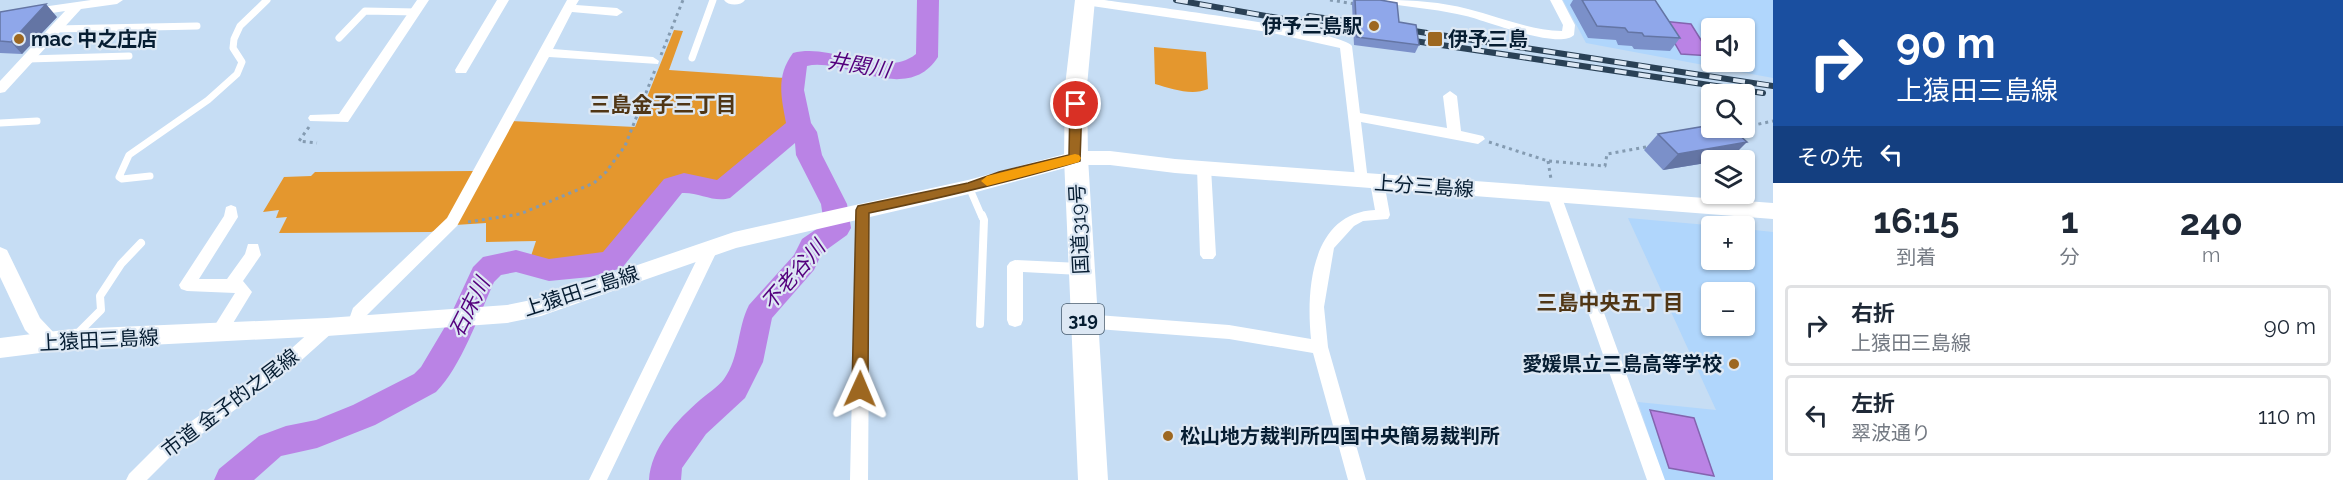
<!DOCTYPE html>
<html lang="ja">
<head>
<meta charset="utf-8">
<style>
	body { margin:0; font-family:Raleway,"Noto Sans JP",sans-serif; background:#f2f2f3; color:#1f2937; height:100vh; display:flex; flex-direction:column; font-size:22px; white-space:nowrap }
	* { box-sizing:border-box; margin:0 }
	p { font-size:20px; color:#747a83 }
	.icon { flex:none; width:33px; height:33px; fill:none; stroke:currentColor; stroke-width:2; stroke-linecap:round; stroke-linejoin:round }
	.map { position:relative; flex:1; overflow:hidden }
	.panel { display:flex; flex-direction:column; background:#fff; width:570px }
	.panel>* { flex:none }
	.guide { background:#1a4fa0; color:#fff; overflow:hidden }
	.fabs { position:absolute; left:1701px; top:18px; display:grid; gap:12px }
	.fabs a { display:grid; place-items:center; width:54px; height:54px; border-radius:6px; background:#fff; box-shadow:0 2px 4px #0004; font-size:30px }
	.pin { position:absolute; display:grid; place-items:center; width:51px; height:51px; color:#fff; margin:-26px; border:3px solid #fff; border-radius:50%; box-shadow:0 2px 6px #0007 }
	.me { position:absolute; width:66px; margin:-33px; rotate:1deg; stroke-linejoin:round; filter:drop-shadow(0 0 4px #0008) }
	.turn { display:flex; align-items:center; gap:21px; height:126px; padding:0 24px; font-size:27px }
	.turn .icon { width:78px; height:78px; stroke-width:2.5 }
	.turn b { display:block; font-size:42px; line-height:51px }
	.then { display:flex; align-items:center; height:57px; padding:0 24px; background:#0003; gap:12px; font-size:22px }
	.eta { display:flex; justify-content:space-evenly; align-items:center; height:102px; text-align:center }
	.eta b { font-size:36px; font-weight:700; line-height:42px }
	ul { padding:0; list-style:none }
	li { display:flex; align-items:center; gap:18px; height:81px; margin:0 12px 9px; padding:0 12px; border:3px solid #e0e1e3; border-radius:6px }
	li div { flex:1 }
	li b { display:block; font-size:22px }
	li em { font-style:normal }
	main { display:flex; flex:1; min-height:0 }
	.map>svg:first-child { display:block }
</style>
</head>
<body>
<main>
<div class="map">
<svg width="1773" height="480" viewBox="0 0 1773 480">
	<rect width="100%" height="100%" fill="#c6ddf4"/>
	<path fill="#b0d6fc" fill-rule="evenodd" d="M1563,0H1773V78L1586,43ZM1712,28H1744V62H1712Z
		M1628,218L1719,226H1712V260H1744L1745,229L1773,232V480H1664L1638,402L1716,410ZM1712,292H1744V326H1712Z"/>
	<path fill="#e4972e" d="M674,30L683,31L669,70L785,78L792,126L760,151L729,183L722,186L680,180L667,184L608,255L594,262L557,266L547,265L530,259L536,241L486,242V223L455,225L431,232L279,233L287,217L276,218L279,210L263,212L284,177L311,176L315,172L474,171L511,121L635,127Z
		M1154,47L1206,52L1208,89C1192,96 1172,89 1155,84Z"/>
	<path fill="#ba83e5" stroke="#8464af" stroke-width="1.5" d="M1662,21L1691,24L1711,56L1681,54Z
		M1650,410L1694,418L1714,476L1669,468Z"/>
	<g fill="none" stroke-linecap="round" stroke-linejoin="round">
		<path fill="#ba83e5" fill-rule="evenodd" d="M917,0H939L938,57C907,106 843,57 807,66L804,90L811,123L817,132L822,155L847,204L851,228L847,235L822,253L814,270L772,318L763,362L745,398L706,434L682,468L681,480H649C651,448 676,421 700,400C707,394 718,387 724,379C740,357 737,328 749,305L794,255L802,239L824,224L821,204L796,155L795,143L730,198C714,203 699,192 682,193L622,268L590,277L549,281L516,272L501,275L494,282C479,315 461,367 436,392L375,425L317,448L281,456L254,480H214L219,469L259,436L286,426L316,420L353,405L414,374L421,367L446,325L473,267L483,257L516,250L549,259L603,252L664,179L684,173L717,180L786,123C781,96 776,76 793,53C832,42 884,80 916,54Z"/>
		<path stroke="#849bb1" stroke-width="3" stroke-dasharray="3 4" stroke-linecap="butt" d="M1330,0L1355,4
			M661,55L683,0
			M309,127L299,141L317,143
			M1731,130L1773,121
			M1489,142L1548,161L1605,166L1607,154L1651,146
			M1548,161L1551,179
			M468,222L520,214L594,183L606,172L625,146L655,70"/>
		<path stroke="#fff" stroke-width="7" d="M56,29L197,26
			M339,38L365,11L416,12
			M692,58L713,0
			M28,59L129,56
			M0,123L37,121
			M150,176L122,179L119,177L129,155L208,100L237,74L242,62L233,48L234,39L240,26L267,0
			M969,187L982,217"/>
		<path stroke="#fff" stroke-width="8" d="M980,324L984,220L982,215
			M77,334L101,310L100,296L121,264L141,243"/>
		<path fill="#fff" fill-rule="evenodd" d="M91,0H123L117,4L81,9L5,92L0,93V81L65,11L0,21V13Z
			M417,0H429L348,122L310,121L308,118L310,115L339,114Z
			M497,0H509L466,73H456L455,70Z
			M567,0H579L576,5L617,8L623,12L617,16L572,12L553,49L653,57L659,61L658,64L549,57L457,226L366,316L361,330L355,332L349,330L347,325L353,308L447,218Z
			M724,0H745C741,6 728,6 724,0Z
			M1080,0H1104C1139,5 1338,29 1352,46L1360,113L1447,128L1443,96L1450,91L1457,96L1461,131L1483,136L1485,139L1478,144L1361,122L1368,181L1361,186L1356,185L1340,48L1268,32L1085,5L1081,4Z
			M1386,0C1414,0 1441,2 1468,9C1500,17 1529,30 1562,31L1563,25L1550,0H1562L1575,25L1574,35C1559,50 1487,21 1466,16C1442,10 1416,8 1392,4Z
			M1204,163L1211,168L1216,255L1213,259H1203L1200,255L1197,168Z
			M1377,177L1384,182L1390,215L1388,219L1363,221L1354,226L1334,248L1324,307L1328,347L1366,480H1348L1313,353L1229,339L1084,328L1078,326L1076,321L1078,316L1084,314L1229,325L1311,339C1306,290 1311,213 1375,210L1370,182Z
			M1554,190L1561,195L1665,480H1647L1547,195Z
			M863,204L868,206L870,210L868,480H850L856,210L858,206Z
			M231,205L236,207L238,217L199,279H227L245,254L248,244H258L261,255L243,281L252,292L224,338L218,340L212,338L210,333L235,293L187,291L181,289L179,285L224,216L226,207Z
			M710,243L715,245L718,249L607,480H589L702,249L705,245Z
			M1015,260L1080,263L1085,265L1088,269L1085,273L1080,275L1023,272V320L1021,325L1015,327L1009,325L1007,320V266L1010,262Z
			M327,320L333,322L335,327L333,332L295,366L170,457L147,480H126L129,474L158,445L283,356L321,322Z"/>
		<path fill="#fff" fill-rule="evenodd" d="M0,247L7,250L40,318L57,336L61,342L57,348L50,351L43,348L25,330L0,277Z"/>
		<path fill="#fff" fill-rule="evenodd" d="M1076,151H1110L1175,159L1773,203V219L1175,173L1110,165H1076L969,194L736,248L541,316L507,323L327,336L72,349L0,358V338L72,329L327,318L507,305L541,298L734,232L968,180Z"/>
		<path fill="#fff" fill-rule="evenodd" d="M1075,0H1095L1087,86L1088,158L1108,480H1078L1064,158L1065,86Z"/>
		<defs>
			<path id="rail" d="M1176,0L1363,33
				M1309,16L1353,22
				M1401,29L1773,86
				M1401,39L1763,93"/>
		</defs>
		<use href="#rail" stroke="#2a4156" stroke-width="6"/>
		<use href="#rail" stroke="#dde8f4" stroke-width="4" stroke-dasharray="12" stroke-linecap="butt"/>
	</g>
	<path fill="#7b90c9" d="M1353,0H1380L1419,45L1415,53L1354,45L1352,4Z
		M1573,0H1655L1680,38L1670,51L1634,49L1632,46L1618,45L1616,40L1588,38L1570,5Z
		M0,12L57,17L22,54L0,53Z
		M1658,134L1731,158L1712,160V162L1663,170L1644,150Z"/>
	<path fill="#6475a4" d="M46,4L57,17L22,54L11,42Z
		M1747,142L1731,158L1712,160V162L1663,170L1678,154Z"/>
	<path fill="#8fa7ea" stroke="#6475a4" stroke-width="1.5" d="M1355,0H1380L1397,3L1399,22L1416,25L1419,45L1357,37Z
		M1582,0H1655L1680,38L1644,36L1642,33L1628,32L1625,28L1597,26Z
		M46,4L11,42L0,41V12Z
		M1712,125V128H1731L1747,142L1678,154L1658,134Z"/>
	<path fill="#9d6720" stroke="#664315" stroke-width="1.5" d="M1076,100L1082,104L1080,161C1011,182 940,198 869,213L868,389L866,394L860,396L855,394L852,389L856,210L858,206L968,183L999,172L1069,155L1070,104Z"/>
	<path fill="#f59e0b" d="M1075,154L1079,155L1081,158L1079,162L987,186L981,181L987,176Z"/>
	<g fill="#9d6720" stroke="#dde8f4" stroke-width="2">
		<circle cx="1374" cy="26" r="6"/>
		<circle cx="19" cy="39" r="6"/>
		<rect x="1427" y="31" width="16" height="16" rx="3"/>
		<circle cx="1734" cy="364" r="6"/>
		<circle cx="1168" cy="436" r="6"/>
	</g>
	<g text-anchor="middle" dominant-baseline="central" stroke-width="4.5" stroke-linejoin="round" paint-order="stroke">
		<rect fill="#dde8f4" stroke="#465a6c" stroke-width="1.5" x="1062" y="304" width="42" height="30" rx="4.5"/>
		<g font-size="18" font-weight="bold" fill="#061d32">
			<text x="1083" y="319">319</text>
		</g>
		<g font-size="20" font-weight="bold" fill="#061d32" stroke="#dde8f4" text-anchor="start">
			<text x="1362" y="26" text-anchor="end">伊予三島駅</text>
			<text x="31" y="39">mac 中之庄店</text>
			<text x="1448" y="39">伊予三島</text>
			<text x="1722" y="364" text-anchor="end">愛媛県立三島高等学校</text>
			<text x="1180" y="436">松山地方裁判所四国中央簡易裁判所</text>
		</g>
		<g font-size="20" fill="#061d32" stroke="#dde8f4">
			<text transform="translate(1424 186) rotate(4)">上分三島線</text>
			<text transform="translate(1079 229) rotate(-93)">国道319号</text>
			<text transform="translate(581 291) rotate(-18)">上猿田三島線</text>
			<text transform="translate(99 340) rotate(-3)">上猿田三島線</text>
			<text transform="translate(230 403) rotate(-37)">市道 金子的之尾線</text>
		</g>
		<g font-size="21" font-style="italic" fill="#54007d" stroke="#dde8f4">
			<text transform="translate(859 65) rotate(9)">井関川</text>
			<text transform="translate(793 275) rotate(-49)">不老谷川</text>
			<text transform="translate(469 307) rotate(-63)">石床川</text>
		</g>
		<g font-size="21" font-weight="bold" fill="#503615" stroke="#dde8f4">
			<text x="663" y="104">三島金子三丁目</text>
			<text x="1610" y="302">三島中央五丁目</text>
		</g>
	</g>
</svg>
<div class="fabs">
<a><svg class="icon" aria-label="sound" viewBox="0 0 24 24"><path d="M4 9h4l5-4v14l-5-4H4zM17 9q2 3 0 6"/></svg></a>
<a><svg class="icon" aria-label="search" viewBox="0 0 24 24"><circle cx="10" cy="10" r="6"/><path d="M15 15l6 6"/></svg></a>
<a><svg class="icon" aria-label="layers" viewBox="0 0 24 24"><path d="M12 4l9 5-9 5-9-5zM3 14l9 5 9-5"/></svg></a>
<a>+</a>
<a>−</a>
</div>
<div class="pin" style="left:1076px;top:104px;background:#d93025"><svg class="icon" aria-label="arrive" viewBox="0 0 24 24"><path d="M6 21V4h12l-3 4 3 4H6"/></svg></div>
<svg class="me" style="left:860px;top:389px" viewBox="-20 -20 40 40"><path d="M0-17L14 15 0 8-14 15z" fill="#9d6720" stroke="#fff" stroke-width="4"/></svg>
</div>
<section class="panel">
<div class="guide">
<div class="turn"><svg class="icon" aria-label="right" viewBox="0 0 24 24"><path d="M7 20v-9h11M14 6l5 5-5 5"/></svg><div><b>90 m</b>上猿田三島線</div></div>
<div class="then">その先<svg class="icon" aria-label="left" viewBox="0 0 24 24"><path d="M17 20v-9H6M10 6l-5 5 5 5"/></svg></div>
</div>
<div class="eta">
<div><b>16:15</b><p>到着</p></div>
<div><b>1</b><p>分</p></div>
<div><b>240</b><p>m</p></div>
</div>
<ul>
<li><svg class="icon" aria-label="right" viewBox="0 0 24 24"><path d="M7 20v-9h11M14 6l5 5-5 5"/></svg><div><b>右折</b><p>上猿田三島線</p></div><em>90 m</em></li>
<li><svg class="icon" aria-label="left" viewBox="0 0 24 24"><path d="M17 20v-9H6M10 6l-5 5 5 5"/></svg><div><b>左折</b><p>翠波通り</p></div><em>110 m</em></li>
</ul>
</section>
</main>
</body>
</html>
